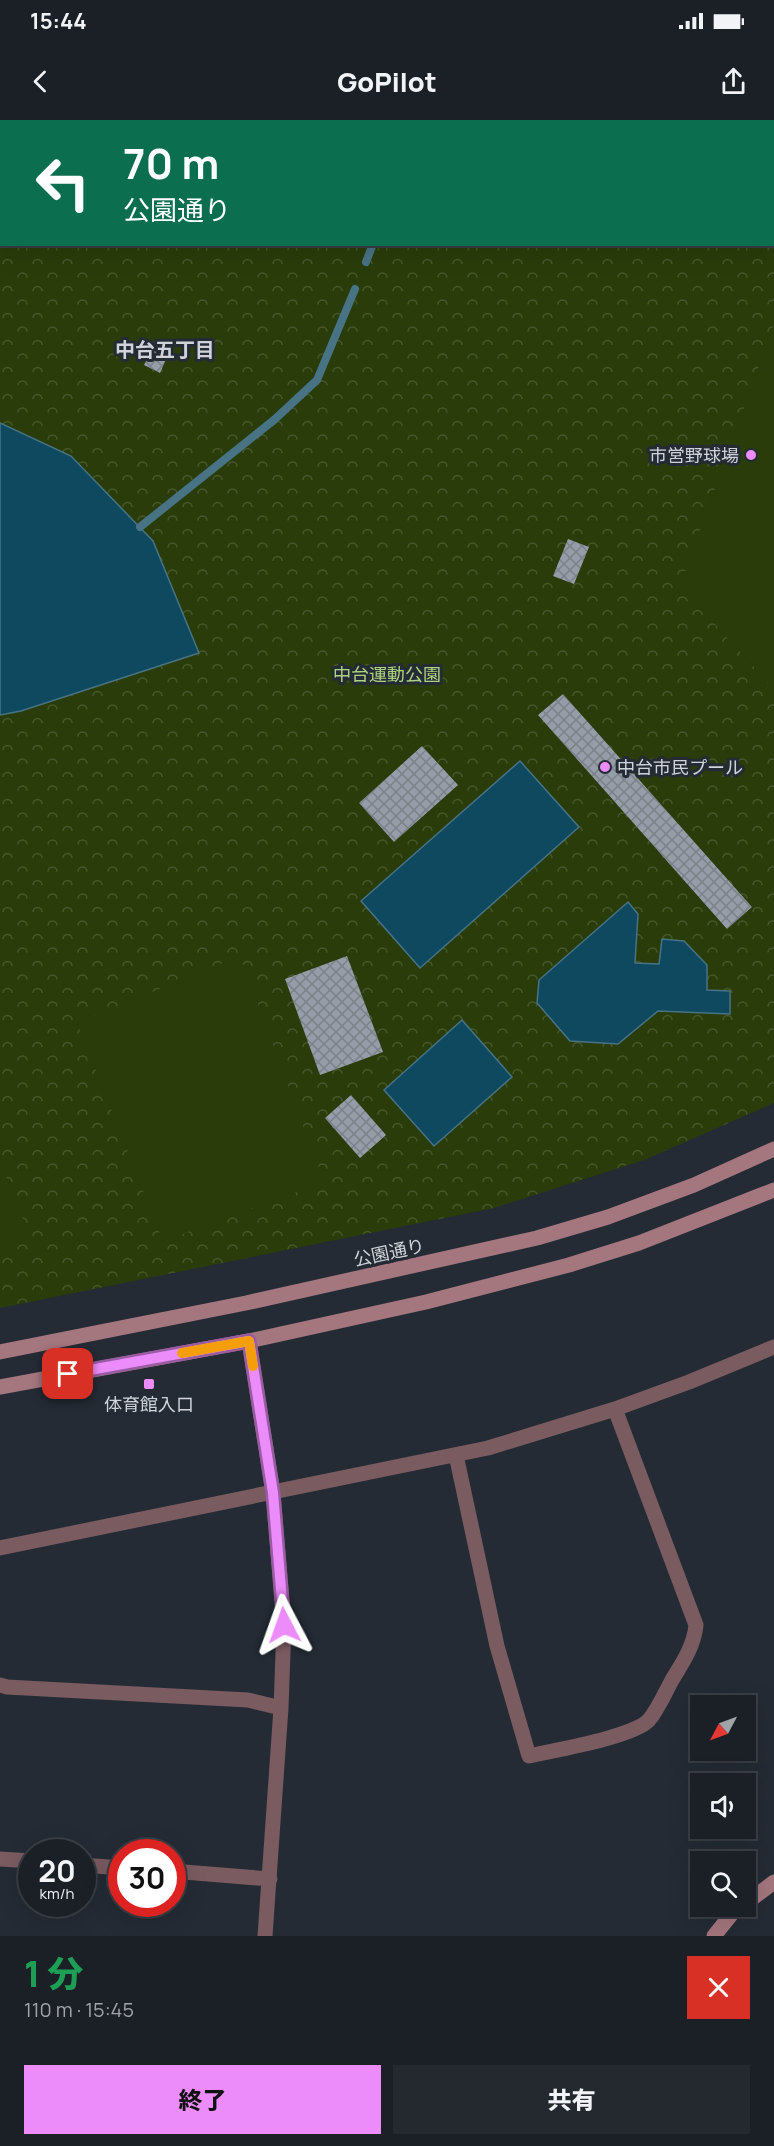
<!DOCTYPE html>
<html lang="ja">
<head>
<meta charset="utf-8">
<style>
	body { margin:0; font-family:Manrope,"Noto Sans JP",sans-serif; background:#24282f; color:#f1f3f6; height:100vh; display:flex; flex-direction:column; font-size:22px; white-space:nowrap }
	* { box-sizing:border-box; margin:0 }
	p { font-size:20px; color:#a0a3a7 }
	.icon { flex:none; width:33px; height:33px; fill:none; stroke:currentColor; stroke-width:2; stroke-linecap:round; stroke-linejoin:round }
	.map { position:relative; height:1816px; overflow:hidden }
	.panel { display:flex; flex-direction:column; background:#1b2027; flex:1 }
	.panel>* { flex:none }
	.banner { position:absolute; left:0px; top:0px; width:774px; height:126px; box-shadow:0 6px 24px #0002,0 0 0 2px #393e44; background:#0b6e4f; color:#fff; overflow:hidden }
	.needle { width:39px; rotate:229deg }
	.buttons { position:absolute; left:690px; top:1575px; display:grid; gap:12px }
	.buttons a { display:grid; place-items:center; width:66px; height:66px; border-radius:0px; background:#1b2027; box-shadow:0 6px 24px #0002,0 0 0 2px #393e44; font-size:30px }
	.speed { position:absolute; left:18px; top:1719px; display:flex; gap:12px; font-size:30px; font-weight:700; text-align:center }
	.speed>* { display:grid; place-content:center; width:78px; height:78px; border-radius:50%; background:#1b2027; box-shadow:0 6px 24px #0002,0 0 0 2px #393e44; line-height:1 }
	.speed small { font-size:15px; font-weight:400 }
	.speed .limit { border:9px solid #d22; background:#fff; color:#111 }
	.pin { position:absolute; display:grid; place-items:center; width:51px; height:51px; color:#fff; margin:-26px; border-radius:12px; box-shadow:0 3px 9px #0006 }
	.me { position:absolute; width:66px; margin:-33px; rotate:356deg; stroke-linejoin:round; filter:drop-shadow(0 0 4px #0008) }
	.turn { display:flex; align-items:center; gap:21px; height:126px; padding:0 24px; font-size:27px }
	.turn .icon { width:78px; height:78px; stroke-width:2.5 }
	.turn b { display:block; font-size:42px; line-height:51px }
	.round { display:grid; place-items:center; flex:none; width:63px; height:63px; border-radius:0px; background:#24282f }
	.overview { display:flex; align-items:center; justify-content:space-between; height:102px; padding:0 24px }
	h1 { font-size:36px; font-weight:800; line-height:45px; color:#1e9e55 }
	.cta { display:flex; gap:12px; margin-top:auto; padding:12px 24px }
	.cta a { flex:1; height:69px; border-radius:0px; background:#ec8cfa; color:#111; font-size:24px; font-weight:800; line-height:69px; text-align:center }
	.cta a+a { background:#24282f; color:#f1f3f6 }
	.status { display:flex; justify-content:space-between; align-items:center; height:42px; padding:0 30px; background:#1b2027; direction:ltr }
	.status svg { height:16px; fill:currentColor }
	header { display:flex; justify-content:space-between; align-items:center; height:78px; padding:0 24px; background:#1b2027; font-size:27px; font-weight:800 }
	.map>svg:first-child { display:block }
</style>
</head>
<body>
<div class="status"><b>15:44</b><svg viewBox="0 0 49 12"><path d="M0 12V9h3v3zM5 12V6h3v6zM10 12V3h3v9zM15 12V0h3v12zM26 1h20v11H26zM47 4h2v5h-2z"/></svg></div>
<header><svg class="icon" aria-label="back" viewBox="0 0 24 24"><path d="M15 5l-7 7 7 7"/></svg>GoPilot<svg class="icon" aria-label="share" viewBox="0 0 24 24"><path d="M12 15V3M7 8l5-5 5 5M5 13v7h14v-7"/></svg></header>
<div class="map">
<svg width="774" height="1816" viewBox="0 0 774 1816">
	<defs>
		<pattern id="forest-crowns" width="20" height="18" patternUnits="userSpaceOnUse" patternTransform="scale(1.5)"><rect width="20" height="18" fill="#293c09"/><path d="M2 6a3 3 0 1 1 6 0M12 15a3 3 0 1 1 6 0" fill="none" stroke="#47572c"/></pattern>
		<pattern id="building-cross-hatch" width="8" height="8" patternUnits="userSpaceOnUse" patternTransform="scale(1.5)"><rect width="8" height="8" fill="#959da8"/><path d="M0 0l8 8M0 8l8-8" fill="none" stroke="#7b8189"/></pattern>
	</defs>
	<rect width="100%" height="100%" fill="#242b34"/>
	<path fill="url(#forest-crowns)" fill-rule="evenodd" d="M0,0H774V983L644,1040L494,1088L0,1188ZM2,2H772V124H2Z"/>
	<path fill="#293c09" d="M774,204V569L680,466Z
		M240,836L324,1062L163,1121L77,903Z
		M0,1041L28,1112L0,1123Z"/>
	<path fill="#0e4960" stroke="#487385" stroke-width="1.5" d="M0,303L71,336L153,421L199,533L21,591L0,595Z
		M520,641L579,707L420,848L361,781Z
		M628,782L638,794L635,843L659,844L662,819L684,821L707,845V870L730,871V894L658,891L618,924L570,921L537,883L539,860Z
		M462,900L512,957L434,1026L384,970Z"/>
	<g fill="none" stroke-linecap="round" stroke-linejoin="round">
		<path stroke="#487385" stroke-width="8" d="M431,2L432,0
			M366,142L373,124
			M140,407L274,300L317,260L355,169"/>
	</g>
	<path fill="url(#building-cross-hatch)" d="M152,229L167,237L160,253L144,245Z
		M568,419L589,427L574,464L553,456Z
		M563,574L752,787L727,809L538,595Z
		M422,626L458,665L394,722L359,683Z
		M347,836L383,932L320,955L285,859Z
		M351,975L386,1015L360,1038L325,998Z"/>
	<g fill="none" stroke-linecap="round" stroke-linejoin="round">
		<path stroke="#795b60" stroke-width="15" d="M249,1221L273,1373L284,1505L281,1588L265,1816
			M456,1335L497,1526L529,1636C555,1630 633,1617 649,1600C658,1589 665,1573 672,1560C683,1542 694,1526 696,1505L615,1289
			M0,1428L488,1328L615,1289L689,1262L774,1227
			M0,1565L7,1567L248,1580L281,1588
			M0,1739L32,1741
			M82,1745L122,1748
			M172,1751L270,1759"/>
		<path stroke="#a4767e" stroke-width="15" d="M0,1232L246,1183L537,1118L608,1097L694,1065L774,1029
			M0,1267L249,1221L426,1182L569,1145L639,1123L774,1070
			M746,1783L774,1762
			M714,1816L734,1791L740,1786"/>
	</g>
	<g fill="none" stroke-linecap="round" stroke-linejoin="round">
		<defs>
			<path id="route" d="M68,1254L249,1221L273,1373L284,1505"/>
		</defs>
		<use href="#route" stroke="#995ba2" stroke-width="15"/>
		<use href="#route" stroke="#ec8cfa" stroke-width="10"/>
		<path stroke="#f59e0b" stroke-width="10" d="M182,1233L249,1221L253,1246"/>
	</g>
	<g fill="#ec8cfa" stroke="#242b34" stroke-width="2">
		<circle cx="751" cy="335" r="6"/>
		<circle cx="605" cy="647" r="6"/>
		<rect x="143" y="1258" width="12" height="12" rx="3"/>
	</g>
	<g text-anchor="middle" dominant-baseline="central" stroke-width="6" stroke-linejoin="round" paint-order="stroke">
		<g font-size="18" fill="#d0d4da" stroke="#242b34" text-anchor="end">
			<text x="739" y="335">市営野球場</text>
			<text x="617" y="647" text-anchor="start">中台市民プール</text>
			<text x="149" y="1284" text-anchor="middle">体育館入口</text>
		</g>
		<g font-size="18" fill="#add380" stroke="#242b34">
			<text x="387" y="554">中台運動公園</text>
		</g>
		<g font-size="18" fill="#d0d4da" stroke="#242b34">
			<text transform="translate(389 1132) rotate(-12)">公園通り</text>
		</g>
		<g font-size="20" font-weight="bold" fill="#d0d4da" stroke="#242b34">
			<text x="165" y="229">中台五丁目</text>
		</g>
	</g>
</svg>
<div class="buttons">
<a><svg class="needle" viewBox="-14 -14 28 28"><path d="M0-13l5 13h-10z" fill="#e53935"/><path d="M0 13l5-13h-10z" fill="#a0a3a7"/></svg></a>
<a><svg class="icon" aria-label="sound" viewBox="0 0 24 24"><path d="M4 9h4l5-4v14l-5-4H4zM17 9q2 3 0 6"/></svg></a>
<a><svg class="icon" aria-label="search" viewBox="0 0 24 24"><circle cx="10" cy="10" r="6"/><path d="M15 15l6 6"/></svg></a>
</div>
<div class="speed"><div>20<small>km/h</small></div><div class="limit">30</div></div>
<div class="pin" style="left:68px;top:1254px;background:#d93025"><svg class="icon" aria-label="arrive" viewBox="0 0 24 24"><path d="M6 21V4h12l-3 4 3 4H6"/></svg></div>
<svg class="me" style="left:284px;top:1505px" viewBox="-20 -20 40 40"><path d="M0-17L14 15 0 8-14 15z" fill="#ec8cfa" stroke="#fff" stroke-width="4"/></svg>
<div class="banner">
<div class="turn"><svg class="icon" aria-label="left" viewBox="0 0 24 24"><path d="M17 20v-9H6M10 6l-5 5 5 5"/></svg><div><b>70 m</b>公園通り</div></div>
</div>
</div>
<section class="panel">
<div class="overview"><div><h1>1 分</h1><p>110 m · 15:45</p></div><a class="round" style="background:#d93025;color:#fff"><svg class="icon" aria-label="close" viewBox="0 0 24 24"><path d="M6 6l12 12M18 6L6 18"/></svg></a></div>
<div class="cta"><a>終了</a><a>共有</a></div>
</section>
</body>
</html>
